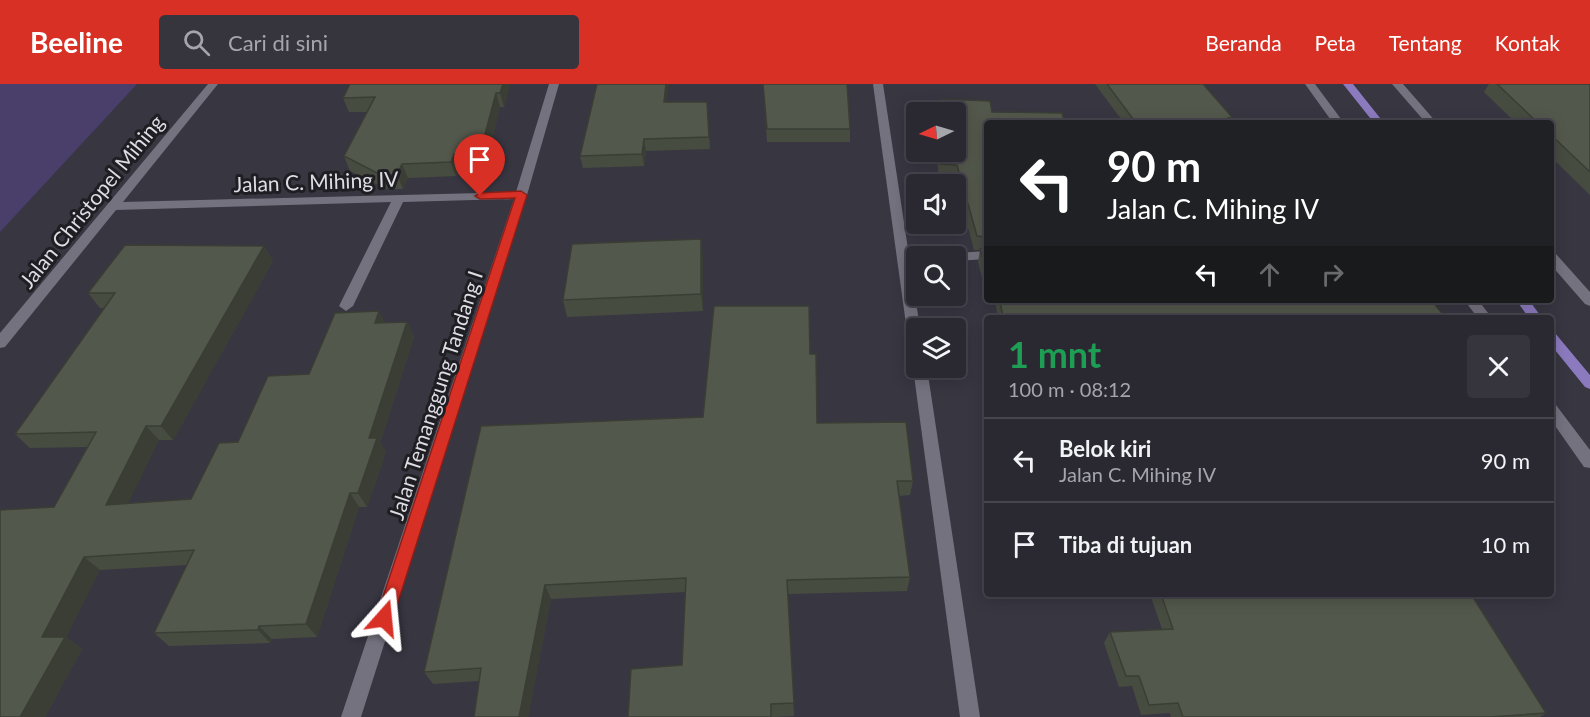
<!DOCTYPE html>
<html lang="id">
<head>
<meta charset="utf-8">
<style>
	body { margin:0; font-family:Lato,sans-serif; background:#36343d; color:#f1f3f6; height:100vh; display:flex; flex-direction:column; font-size:22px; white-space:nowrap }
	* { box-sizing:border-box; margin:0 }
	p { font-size:20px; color:#a5a6ab }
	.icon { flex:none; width:33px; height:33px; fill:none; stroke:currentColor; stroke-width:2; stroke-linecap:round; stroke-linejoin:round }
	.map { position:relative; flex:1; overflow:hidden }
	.panel { position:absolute; left:984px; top:231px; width:570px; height:282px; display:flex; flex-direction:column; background:#2a2831; border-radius:6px; box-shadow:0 3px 15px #0003,0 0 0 2px #46444d }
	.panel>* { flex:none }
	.top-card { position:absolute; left:984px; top:36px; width:570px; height:183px; border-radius:6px; box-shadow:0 3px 15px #0003,0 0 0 2px #46444d; background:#202124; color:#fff; overflow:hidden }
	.needle { width:39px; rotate:265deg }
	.controls { position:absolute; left:906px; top:18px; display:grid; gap:12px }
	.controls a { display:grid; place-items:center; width:60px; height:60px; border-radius:6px; background:#2a2831; box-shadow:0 3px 15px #0003,0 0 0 2px #46444d; font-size:30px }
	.pin { position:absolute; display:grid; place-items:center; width:51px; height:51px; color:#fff; margin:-62px -26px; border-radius:50% 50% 50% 0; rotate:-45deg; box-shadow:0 0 6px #0007 }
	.pin .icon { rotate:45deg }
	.me { position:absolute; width:66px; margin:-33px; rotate:18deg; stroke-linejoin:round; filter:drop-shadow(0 0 4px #0008) }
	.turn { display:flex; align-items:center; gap:21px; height:126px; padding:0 24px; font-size:27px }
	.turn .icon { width:78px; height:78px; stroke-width:2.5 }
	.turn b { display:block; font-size:42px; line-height:51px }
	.lanes { display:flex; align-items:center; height:57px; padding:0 24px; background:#0003; justify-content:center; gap:30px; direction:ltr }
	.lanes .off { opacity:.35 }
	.round { display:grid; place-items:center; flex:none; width:63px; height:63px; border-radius:6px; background:#36343d }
	.summary { display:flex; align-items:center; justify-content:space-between; height:102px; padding:0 24px }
	h1 { font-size:36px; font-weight:700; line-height:45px; color:#1e9e55 }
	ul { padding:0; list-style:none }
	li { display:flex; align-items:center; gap:18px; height:84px; padding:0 24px; border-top:2px solid #46444d }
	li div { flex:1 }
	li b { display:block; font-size:22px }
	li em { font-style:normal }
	header { display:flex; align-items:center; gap:36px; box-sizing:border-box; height:84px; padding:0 30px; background:#d93025; color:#fff }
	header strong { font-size:28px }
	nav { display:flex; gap:33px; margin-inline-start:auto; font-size:21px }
	.search { width:420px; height:54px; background:#36343d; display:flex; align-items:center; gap:15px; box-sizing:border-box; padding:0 21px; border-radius:6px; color:#a5a6ab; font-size:22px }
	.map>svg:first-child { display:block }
</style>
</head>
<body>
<header>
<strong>Beeline</strong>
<div class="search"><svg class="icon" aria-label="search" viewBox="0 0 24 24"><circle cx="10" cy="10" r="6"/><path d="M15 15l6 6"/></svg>Cari di sini</div>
<nav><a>Beranda</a><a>Peta</a><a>Tentang</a><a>Kontak</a></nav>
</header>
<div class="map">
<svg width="1590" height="633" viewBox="0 0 1590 633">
	<rect width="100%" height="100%" fill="#383641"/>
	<path fill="#4a3e6b" d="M0,0H137L0,148Z"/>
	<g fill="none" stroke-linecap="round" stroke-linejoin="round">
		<path fill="#8c7abf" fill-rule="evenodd" d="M1343,0H1353L1384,39H1374Z
			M1516,216H1529L1542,234H1529Z
			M1551,248L1555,249L1590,291V305L1585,303L1551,261Z"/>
		<path fill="#75727f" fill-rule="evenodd" d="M208,0H218L123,118L516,108L549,0H559L527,111L361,633H341L514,115L403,118L353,222L346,227L339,222L391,118L116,126L5,263L0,264V249Z
			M873,0H883L920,244H916V267L909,262Z
			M1305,0H1315L1344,39H1333Z
			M1392,0H1403L1437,39H1426Z
			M987,167V175L956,177V172H950L956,169Z
			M1551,169L1556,170L1590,208V222L1585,220L1551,181Z
			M1464,216H1478L1492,234H1478Z
			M916,280V284H927L980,633H960L913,284Z
			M1551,319L1556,321L1590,366V384L1584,383L1551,336Z"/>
	</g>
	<path fill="#474c41" d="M350,0H510L504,23H500L485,83L459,84L456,92L408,94L403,105H387L350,87L344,72L367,28H349L343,14Z
		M763,0H847L850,45V58H767Z
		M1095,0H1203L1232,33L1231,36L1233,39H1124Z
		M1489,0H1590V111L1551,73V39H1516L1484,8Z
		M942,15L987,39V213L978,178L980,166H974L955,94L939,93L936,68H956V28H940Z
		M667,18L708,29L710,65L646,67L644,82L583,84L580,72Z
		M264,162L273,177L173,356H159L128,419L191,415L238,358L309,290L384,239L407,238L414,253L380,359L386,368L367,423H359L317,553L272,555L270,559L169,562L154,549L187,481L100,486L66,553L82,565L45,633H0L54,423L87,363L30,364L15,350L104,224H100L88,209Z
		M703,172V227L567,233L563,216Z
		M988,216H1431L1446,234H998L995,217H988Z
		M810,270L817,339L913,397L910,411L899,412L910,493L907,507L788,510L794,632L772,633L682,581L686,508L551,515L528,633L479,597L433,600L424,588L703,333Z
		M1150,510H1471L1546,629L1540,633H1171L1170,629L1141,631L1132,602L1119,603L1104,559L1110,548L1162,545Z"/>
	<path fill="#3a3e35" d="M503,0H510L504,23L500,9Z
		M666,0H669L665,29L664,18Z
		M496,9L500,23L485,83L480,69Z
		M644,55L646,67L644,82L642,70Z
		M454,70L459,84L456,92L451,78Z
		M402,80L408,94L403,105L397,91Z
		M701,155L703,172V227L701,210Z
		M264,162L273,177L173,356L161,342Z
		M379,227L386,241L375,239Z
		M407,238L414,253L380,359L386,368L367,423L358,409L369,354Z
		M146,342L159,356L121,434L106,421Z
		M350,409L359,423L317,553L306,540Z
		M84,473L100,486L66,553L82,565L45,633H20L42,553Z
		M545,501L551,515L528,633H519Z
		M259,542L272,555L270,559L258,546Z"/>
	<path fill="#53584c" stroke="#3a3e35" stroke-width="1.5" d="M350,0H503L500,9H496L480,69L454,70L451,78L402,80L397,91H381L344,72L375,13L343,14Z
		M597,0H666L664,18H707L709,53L644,55L642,70L580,72Z
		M763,0H847L850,45H767Z
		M1107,0H1203L1232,33L1228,34L1233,39H1136Z
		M1497,0H1590V88L1551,51V39H1538Z
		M942,15L990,17L992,28L1062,29L1065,39H987V153L977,152L957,81L940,80L939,68H956V28H944Z
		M701,155V210L563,216L572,160Z
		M125,161L264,162L161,342H146L106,421L191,415L219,359L238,358L268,292L309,290L335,229L379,227L375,239L407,238L369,354H377L358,409H350L306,540L259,542L258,546L154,549L194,466L84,473L42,553H65L20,633H0V426L54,423L96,348L15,350L115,209H88Z
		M987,164V189L980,165Z
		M1000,216H1431L1446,234H1003Z
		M714,222H809L810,270H816L817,339L906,338L913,397H897L910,493L787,496L794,619L771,620V633H628L631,585L682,581L686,494L545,501L519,633H474L481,584L424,588L481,342L703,333Z
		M1161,510H1471L1546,629L1491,633H1183L1178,619L1149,621L1139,592H1126L1110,548L1173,545Z"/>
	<path fill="#d93025" stroke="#8d1f18" stroke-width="1.5" d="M521,107L527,111L393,534L390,539L384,541L379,539L376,534L515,114L480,115L475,112L480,109Z"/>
	<g text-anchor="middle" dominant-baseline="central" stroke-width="6" stroke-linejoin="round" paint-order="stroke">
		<g font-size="21" fill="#dedce4" stroke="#1f1e23">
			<text transform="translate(316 97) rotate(-2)">Jalan C. Mihing IV</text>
			<text transform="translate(91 117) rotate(-51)">Jalan Christopel Mihing</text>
			<text transform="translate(435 311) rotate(-72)">Jalan Temanggung Tandang I</text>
		</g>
	</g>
</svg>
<div class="controls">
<a><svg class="needle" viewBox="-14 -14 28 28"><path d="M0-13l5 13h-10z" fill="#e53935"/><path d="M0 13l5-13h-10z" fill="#a5a6ab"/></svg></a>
<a><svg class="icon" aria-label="sound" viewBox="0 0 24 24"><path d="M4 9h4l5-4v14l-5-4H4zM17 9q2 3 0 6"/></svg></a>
<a><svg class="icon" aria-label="search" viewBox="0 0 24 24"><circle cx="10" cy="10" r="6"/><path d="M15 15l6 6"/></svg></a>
<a><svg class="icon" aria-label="layers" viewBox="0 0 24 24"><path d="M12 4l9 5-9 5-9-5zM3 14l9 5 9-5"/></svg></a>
</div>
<div class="pin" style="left:480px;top:112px;background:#d93025"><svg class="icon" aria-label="arrive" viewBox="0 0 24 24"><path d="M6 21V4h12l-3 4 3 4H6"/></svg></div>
<svg class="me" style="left:384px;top:534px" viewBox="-20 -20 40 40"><path d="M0-17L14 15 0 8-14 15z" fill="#d93025" stroke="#fff" stroke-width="4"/></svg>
<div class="top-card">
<div class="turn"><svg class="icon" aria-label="left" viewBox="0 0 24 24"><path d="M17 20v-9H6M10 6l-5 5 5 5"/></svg><div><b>90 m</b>Jalan C. Mihing IV</div></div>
<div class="lanes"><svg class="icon" aria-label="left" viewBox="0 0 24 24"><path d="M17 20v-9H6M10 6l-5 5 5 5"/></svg><svg class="icon off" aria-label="ahead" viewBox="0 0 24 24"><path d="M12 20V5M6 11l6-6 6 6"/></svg><svg class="icon off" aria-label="right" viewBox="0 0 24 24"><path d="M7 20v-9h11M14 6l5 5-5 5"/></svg></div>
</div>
<section class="panel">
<div class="summary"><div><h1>1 mnt</h1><p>100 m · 08:12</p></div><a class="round"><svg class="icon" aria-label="close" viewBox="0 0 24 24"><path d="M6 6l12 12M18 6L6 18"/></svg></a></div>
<ul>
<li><svg class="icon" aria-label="left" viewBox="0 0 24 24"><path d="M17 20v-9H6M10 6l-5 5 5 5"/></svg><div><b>Belok kiri</b><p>Jalan C. Mihing IV</p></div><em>90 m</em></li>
<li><svg class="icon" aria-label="arrive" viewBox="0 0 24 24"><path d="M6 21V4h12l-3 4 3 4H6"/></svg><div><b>Tiba di tujuan</b></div><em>10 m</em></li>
</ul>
</section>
</div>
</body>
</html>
